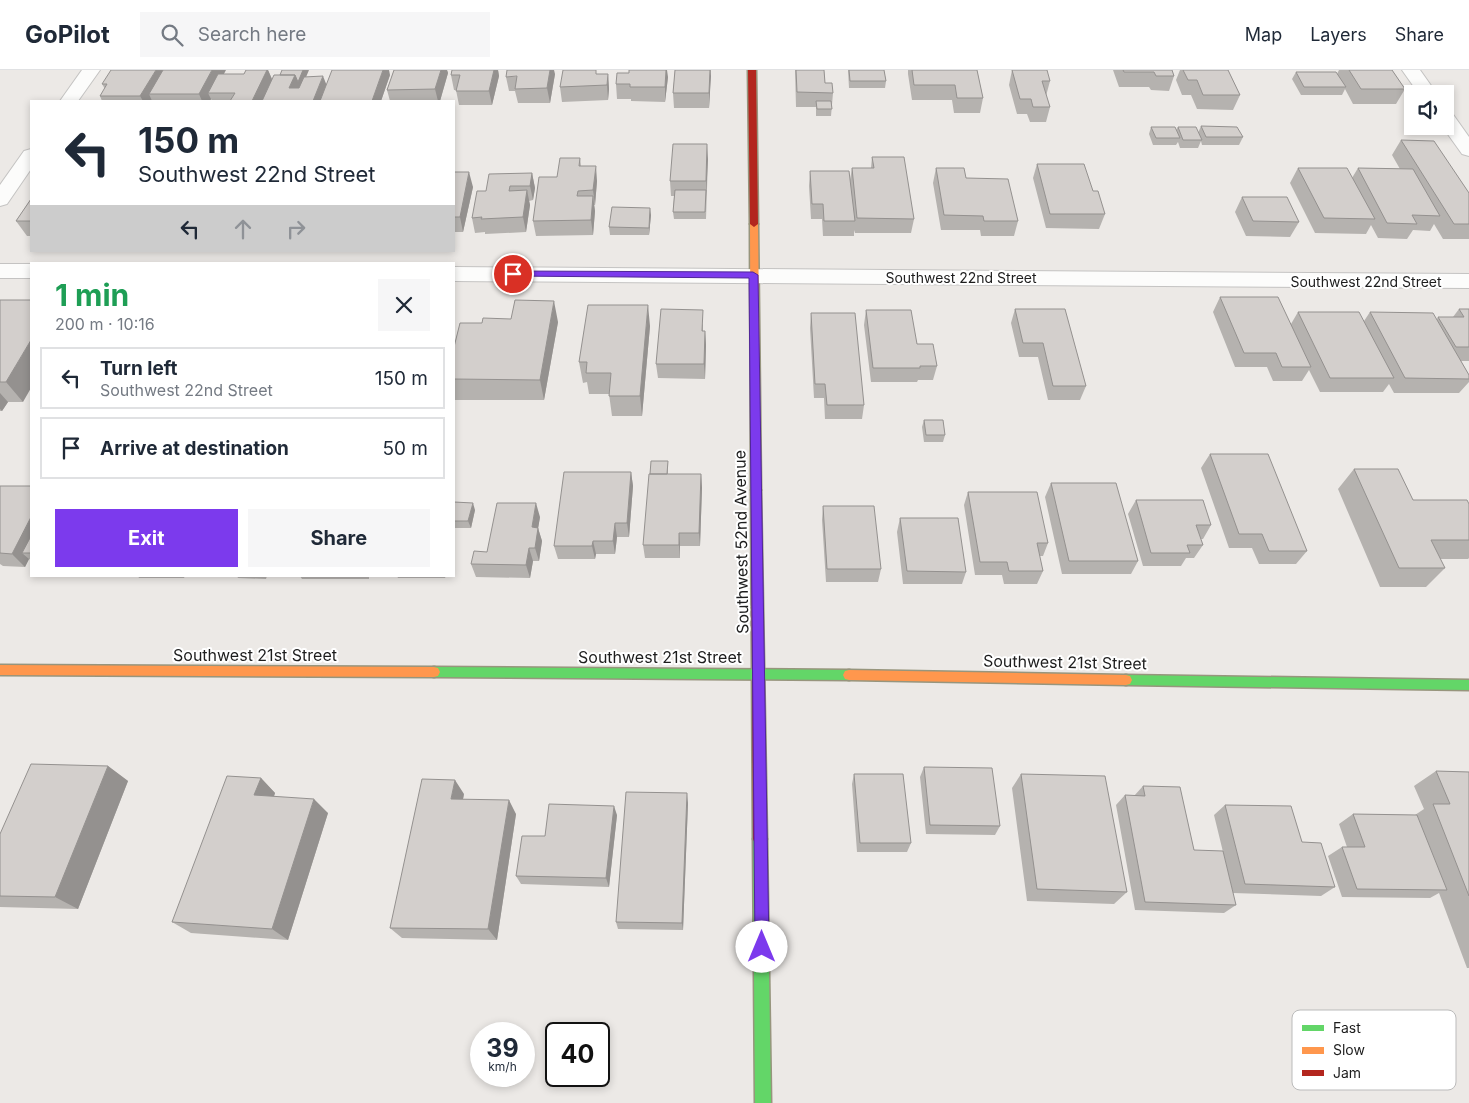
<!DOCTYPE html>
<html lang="en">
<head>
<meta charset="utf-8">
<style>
	body { margin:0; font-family:Inter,sans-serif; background:#f6f6f7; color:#1f2937; height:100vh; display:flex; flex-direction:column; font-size:19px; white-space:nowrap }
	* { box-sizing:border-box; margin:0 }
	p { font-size:16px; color:#747a83 }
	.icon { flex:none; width:28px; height:28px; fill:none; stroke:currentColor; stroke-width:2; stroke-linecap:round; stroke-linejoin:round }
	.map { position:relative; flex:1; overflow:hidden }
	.details { position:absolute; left:30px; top:192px; width:425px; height:315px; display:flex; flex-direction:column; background:#fff; border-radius:0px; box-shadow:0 2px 8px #0003 }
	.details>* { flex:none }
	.guide { position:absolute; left:30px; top:30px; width:425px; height:152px; border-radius:0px; box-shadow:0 2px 8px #0003; background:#fff; color:#1f2937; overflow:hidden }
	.buttons { position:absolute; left:1404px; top:15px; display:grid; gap:10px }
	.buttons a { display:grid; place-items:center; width:50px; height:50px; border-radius:0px; background:#fff; box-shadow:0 2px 8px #0003; font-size:25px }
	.speed { position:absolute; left:470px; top:952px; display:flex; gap:10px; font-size:25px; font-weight:700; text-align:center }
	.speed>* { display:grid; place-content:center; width:65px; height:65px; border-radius:50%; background:#fff; box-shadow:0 2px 8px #0003; line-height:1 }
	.speed small { font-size:12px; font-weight:400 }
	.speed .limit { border:2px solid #111; border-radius:8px; background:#fff; color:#111 }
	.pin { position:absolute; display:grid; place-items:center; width:42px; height:42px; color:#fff; margin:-21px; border:2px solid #fff; border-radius:50%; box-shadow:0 1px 5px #0007 }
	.me { position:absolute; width:55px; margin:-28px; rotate:0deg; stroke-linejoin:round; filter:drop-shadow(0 0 4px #0008) }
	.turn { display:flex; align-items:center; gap:18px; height:105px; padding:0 25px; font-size:22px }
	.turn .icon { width:65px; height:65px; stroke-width:2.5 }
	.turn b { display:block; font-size:35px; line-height:42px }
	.lanes { display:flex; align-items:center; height:48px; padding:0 25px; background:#0003; justify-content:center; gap:25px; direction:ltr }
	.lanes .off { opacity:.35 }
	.round { display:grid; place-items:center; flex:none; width:52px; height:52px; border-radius:0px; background:#f6f6f7 }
	.head { display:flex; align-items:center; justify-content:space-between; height:85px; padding:0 25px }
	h1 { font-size:30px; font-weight:700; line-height:38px; color:#1e9e55 }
	.button { display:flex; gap:10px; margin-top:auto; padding:10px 25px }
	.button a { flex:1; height:58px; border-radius:0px; background:#7c3aed; color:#fff; font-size:20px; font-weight:700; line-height:58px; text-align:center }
	.button a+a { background:#f6f6f7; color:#1f2937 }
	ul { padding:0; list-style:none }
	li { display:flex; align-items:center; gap:15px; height:62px; margin:0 10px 8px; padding:0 15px; border:2px solid #e0e1e3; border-radius:0px }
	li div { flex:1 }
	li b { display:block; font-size:19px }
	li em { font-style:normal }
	header { display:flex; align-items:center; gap:30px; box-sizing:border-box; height:70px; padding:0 25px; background:#fff; border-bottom:1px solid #e0e1e3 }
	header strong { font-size:24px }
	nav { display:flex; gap:28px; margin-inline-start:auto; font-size:18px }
	.search { width:350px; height:45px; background:#f6f6f7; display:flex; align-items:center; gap:12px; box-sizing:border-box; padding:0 18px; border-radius:0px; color:#747a83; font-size:19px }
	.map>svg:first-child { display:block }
</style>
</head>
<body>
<header>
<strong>GoPilot</strong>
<div class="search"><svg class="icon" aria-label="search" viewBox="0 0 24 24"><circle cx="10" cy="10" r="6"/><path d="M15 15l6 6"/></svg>Search here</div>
<nav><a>Map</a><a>Layers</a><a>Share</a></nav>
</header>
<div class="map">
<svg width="1469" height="1033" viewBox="0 0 1469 1033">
	<rect width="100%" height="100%" fill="#ece9e6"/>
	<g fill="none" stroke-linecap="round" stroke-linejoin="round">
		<defs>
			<path id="street" d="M82,0H100L78,31H60Z
				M1402,0H1420L1437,24H1419Z
				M1445,41L1452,43L1469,67V86L1462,84L1442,56H1445Z
				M31,79V99L7,134L0,136V115L24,81Z
				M0,194H31V208H0Z
				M454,197L1469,204V218L454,211Z"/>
			<path id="fast" d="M434,597L849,600L853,601L855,605L853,609L849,610L434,607L430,606L428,602L430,598Z
				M1126,605L1469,610V620L1126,615L1122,614L1120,610L1122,606Z
				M760,763L765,764L767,769L771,1033H755L753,769L755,764Z"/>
			<path id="slow" d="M754,151L758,154L761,420L756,424L751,420L750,154Z
				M0,595L434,597L438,598L440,602L438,606L434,607L0,605Z
				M849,600L1126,605L1130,606L1132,610L1130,614L1126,615L849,610L845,609L843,605L845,601Z"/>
			<path id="jam" d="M748,0H756L758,154L754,157L750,154Z
				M756,416L761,420L767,769L765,774L760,775L755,774L753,769L751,420Z"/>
		</defs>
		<use href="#street" stroke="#c4c3c2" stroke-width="2"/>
		<use href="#fast" stroke="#97957d" stroke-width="3"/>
		<use href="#slow" stroke="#97957d" stroke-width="3"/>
		<use href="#jam" stroke="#97957d" stroke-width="3"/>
		<use href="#street" fill="#fcfcfb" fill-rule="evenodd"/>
		<use href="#fast" fill="#63d668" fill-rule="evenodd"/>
		<use href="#slow" fill="#ff974d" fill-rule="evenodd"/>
		<use href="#jam" fill="#b3261e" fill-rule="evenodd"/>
	</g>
	<path fill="#b5b2af" d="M246,0H268L272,9L306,7L326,15L390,5L381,31H212L211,29L210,31H102L100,26L105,19L102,14L224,4H244Z
		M394,0H447L448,3L440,31H390L387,20Z
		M452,0H498L499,6L492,35H459L456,20H454L451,5Z
		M675,0H711L709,38H674L673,23Z
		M795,0H824L825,13L833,23L831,46H816V37H796Z
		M848,0H884L886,11L885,18H849Z
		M908,0H977L983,28L980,43H954L952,30H912L908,4Z
		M1012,0L1050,11L1046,26L1050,37L1046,52H1030L1027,44H1017L1009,15Z
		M1113,0H1172L1174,6L1169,21L1151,20L1149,17H1119Z
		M1180,0H1228L1240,25L1233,40L1197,39L1191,25H1182L1176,10Z
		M1339,0H1392L1405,19L1396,34H1353L1345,19L1342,25H1301L1292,9L1296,2L1337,4Z
		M555,4L550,33H518L515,21H509L506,7Z
		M608,4L609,19L608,30L562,32L560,17Z
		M668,7L665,32L631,31V29H617L616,14Z
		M1201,56L1243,67L1239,75H1202L1201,71L1198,78H1180L1178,72L1176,75H1153L1149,64L1151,57L1176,60L1178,57L1198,63Z
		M1401,70L1469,123V169H1443L1434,154L1430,161L1413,160L1407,169L1378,168L1371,155L1366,164L1315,163L1290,113L1298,98L1352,108L1358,98L1400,99L1392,85Z
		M872,87L914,149L911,163H855L854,160V166H823L822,149H811L809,116L810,101L850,110L852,98H871Z
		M580,88L581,96L597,111L595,135H594L595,141L593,165L536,166L533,151L557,107Z
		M708,89L706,149H674L673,142L674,126H671L670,111Z
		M1037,94L1093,121L1105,144L1099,159L1046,158L1033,108Z
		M936,98L966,108L1018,151L1014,166H981L980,160H941L933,113Z
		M454,102L473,117L463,162H454Z
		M532,103L535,118L533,130L529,131L530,135L526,162L485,164V162L475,163L472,148L486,121Z
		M1242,127L1299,152L1290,167L1246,166L1235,142Z
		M31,129V166H27L16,151Z
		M651,145L649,165H610L609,157Z
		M1220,227L1291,254L1298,242L1364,251L1370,242L1437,249L1438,247H1453L1459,239H1469V291H1461L1469,305V312L1459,323H1394L1389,314L1383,322H1320L1309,300L1302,311H1273L1267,297H1235L1213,242Z
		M0,230L23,332H8L2,341H0Z
		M1015,239L1086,316L1080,330H1048L1038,287H1019L1011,253Z
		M866,240L917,274L937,296L933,310H918L917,312H871L864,255Z
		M811,243L864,335L862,349H825L824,328H814L810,258Z
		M558,252L544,330H454V277L482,253Z
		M703,254V261H705L706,275L705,309L658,308L656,294Z
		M650,256L642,346H612L609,324H589L587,312L583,313L579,292Z
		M924,350L945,365L943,372H924L922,357Z
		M1210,384L1307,481L1296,494H1259L1252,478H1229L1201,398Z
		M668,391V404H701L702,418L700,476H680V488H645L643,475Z
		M1354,399L1413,430L1469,434V488L1468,489H1440L1445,498L1426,517H1380L1338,419Z
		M631,402L633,416L629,467H617L615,484H596L595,489H558L554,476Z
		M1051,413L1138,491L1131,504H1062L1045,427Z
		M0,416H31V490L29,489L25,497L3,496L0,494Z
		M968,422L1048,473L1043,486H1039L1043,501L1037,514H1004L1002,505H975L964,435Z
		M1136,430L1211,455L1203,469H1200L1203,475L1194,488H1186L1181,496H1143L1128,444Z
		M454,432L475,440L471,458H454Z
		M823,436L881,499L878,512H826L822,450Z
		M540,447L538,458L542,471L539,491H533L530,508L476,507L471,494L487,482Z
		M900,448L966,502L962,514H903L897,462Z
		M138,506H185L184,508H139Z
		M237,506H267L266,509L238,508Z
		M300,506H369V509H302Z
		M397,506H446L445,508H398Z
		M108,696L128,711L78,839L0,837V764Z
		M924,697L1000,756L995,765L926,764L920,707Z
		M1436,701L1469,702V898H1467L1439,823L1430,828L1342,827L1328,786L1342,777H1347L1339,754L1353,744L1415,745L1424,739L1414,716Z
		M854,704L911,773L907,782H857L852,714Z
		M1021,704L1127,822L1114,834L1027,831L1012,718Z
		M261,708L275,723L274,726L328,743L288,870L191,863L172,852Z
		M1143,716L1194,780L1236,835L1224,843L1135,840L1116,735L1125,725L1134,726Z
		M464,724L463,729L516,744L497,870L402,868L390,858Z
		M688,733L683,860L618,859L616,852Z
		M1225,735L1302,772L1335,817L1321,826L1233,823L1214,745Z
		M617,745L609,817L521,814L516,806L545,766Z"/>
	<path fill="#94918f" d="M156,0H170L149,24L152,31H143L140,26Z
		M212,0H226L214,23H208L211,29L210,31H202L199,24Z
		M267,0H268L274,14L265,31H252Z
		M303,0H309L296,31L289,18L295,5Z
		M383,0H389L390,5L381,31H372Z
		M441,0H447L448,3L440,31H438L435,19Z
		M494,0H498L499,6L492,35L489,21Z
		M550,0H554L555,4L550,33L547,18Z
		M666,0H667L668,7L665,32V17Z
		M710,0L711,6L709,38V23Z
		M608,4L609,19L608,30L607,15Z
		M323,6L329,21L325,31H313Z
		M707,74L708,89L706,126V111Z
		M596,96L597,111L595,135L593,120Z
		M469,102L473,117L463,162L460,147Z
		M532,103L535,118L533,130L530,116Z
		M527,120L530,135L526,162L523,147Z
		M593,126L595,141L593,165L591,150Z
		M650,138L651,145L649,165V158Z
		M554,231L558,252L544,330L540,310Z
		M648,235L650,256L642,346L640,326Z
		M705,261L706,275L705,309L704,294Z
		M31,270V318L23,332L6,312Z
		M0,323L8,332L2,341L0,339Z
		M631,402L633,416L629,467L627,453Z
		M701,404L702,418L700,476L699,463Z
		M473,433L475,440L471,458L468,451Z
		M536,433L540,447L536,471L532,457Z
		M31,447V483H22L29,489L25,497L12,484Z
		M615,453L617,467L615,484L613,471Z
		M538,458L542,471L539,491L535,478Z
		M679,463L680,476V488L679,475Z
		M593,471L596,484L595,489L592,476Z
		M529,478L533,491L530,508L526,495Z
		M108,696L128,711L78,839L55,827Z
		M261,708L275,723L270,739L254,725Z
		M455,710L464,724L460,744L451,729Z
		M687,723L688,733L683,860L682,853Z
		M314,729L328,743L288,870L272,859Z
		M509,730L516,744L497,870L488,859Z
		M614,736L617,745L609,817L606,808Z"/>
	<path fill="#d3cfcc" stroke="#94918f" d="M111,0H156L140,26H100L107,14H102Z
		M163,0H212L199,24H149Z
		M246,0H267L252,31H230L235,23H208L218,4H244Z
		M282,0H303L298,12L295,5H280Z
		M332,0H383L372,31H320Z
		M394,0H441L435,19L387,20Z
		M452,0H494L489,21H456L460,5H451Z
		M507,0H550L547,18L515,19L517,6L506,7Z
		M563,0H596V4H608L607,15L560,17Z
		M629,0H666L665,17H630V14H616L617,3H629Z
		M675,0H710L709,23H673Z
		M796,0H824L825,13H832L833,23L797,22Z
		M849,0H884L886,11H850Z
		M912,0H977L983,28H957L955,15H914Z
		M1012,0H1047L1050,11H1042L1050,37H1033L1031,29H1020Z
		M1123,0H1172L1174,6H1156L1154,2H1124Z
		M1183,0H1228L1240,25H1203L1197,10H1188Z
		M1349,0H1392L1405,19H1361Z
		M1296,2H1336L1346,17H1304Z
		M274,5H295L289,18H299L304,7L323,6L313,31H262Z
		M816,31H831L832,39H817Z
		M1201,56L1237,57L1243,67H1206Z
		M1151,57H1175L1180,68H1156Z
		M1178,57H1196L1202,70H1183Z
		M1401,70L1434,71L1469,123V154H1454Z
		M673,74H707L706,111H670Z
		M872,87H904L914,149L857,148L852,98H874Z
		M560,88H580L579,96H596L593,120L578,121L577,126H593L591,150L533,151L539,107H557Z
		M1037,94H1084L1093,121H1098L1105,144H1050Z
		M936,98H964L966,108L1008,109L1018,151H984L983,146L944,145Z
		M1298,98H1347L1375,149L1324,148Z
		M1358,98L1413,99L1440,146L1412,145L1417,154L1387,153Z
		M810,101H849L855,151H824L823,134H812Z
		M454,102H469L460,147H454Z
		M532,103L530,116H510L509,121L527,120L523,147L481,149L482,147L472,148L477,121H486L489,104Z
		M675,120H706L705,142H673Z
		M1242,127H1287L1299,152L1253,151Z
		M31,129V151H16Z
		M612,137L650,138L649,158L609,157Z
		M1220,227H1278L1311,297H1282L1276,283H1244Z
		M0,230H31V270L6,312H0Z
		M515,230L554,231L540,310L454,309V277L460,253H482L483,248L511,249Z
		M588,235H648L640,326H609L611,303H586L587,292H579Z
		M661,239L703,240L702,261H705L704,294H656Z
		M1015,239H1065L1086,316H1053L1043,273H1023Z
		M1459,239H1469V277H1456L1438,247H1464Z
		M866,240H911L917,274H933L937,296H920V298H873Z
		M1298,242H1359L1394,308H1330Z
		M1370,242L1433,243L1469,305V309L1405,308Z
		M811,243H855L864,335H827L825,314H815Z
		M924,350H943L945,365H926Z
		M1210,384H1268L1307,481H1269L1262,464H1239Z
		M651,391H668L667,404H650Z
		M1354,399H1398L1413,430H1467L1469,434V470H1431L1445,498H1399Z
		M564,402H631L627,453H615L613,471H593L592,476H554Z
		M649,404H701L699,463H679V475H643Z
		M1051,413H1116L1138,491H1069Z
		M0,416H31V447L12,484L0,483Z
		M968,422H1037L1048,473H1037L1043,501H1009L1007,492H980Z
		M1136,430H1203L1211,455H1196L1203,475H1187L1190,483H1151Z
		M454,432L473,433L468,451H454Z
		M497,433H536L532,457L538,458L535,478H529L526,495L471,494L474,481L487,482Z
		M823,436H874L881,499H827Z
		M900,448H958L966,502L907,501Z
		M31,466V483H22Z
		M31,694L108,696L55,827L0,826V764Z
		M924,697L992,698L1000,756L930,755Z
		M1436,701L1469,702V826L1433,734H1450Z
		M854,704H903L911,773H860Z
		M1021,704L1105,706L1127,822L1037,819Z
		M227,706L261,708L254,725L314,729L272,859L172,852Z
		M422,709L455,710L451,729L509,730L488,859L390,858Z
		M1143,716L1180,717L1194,780L1223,781L1236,835L1145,832L1125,725L1145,726Z
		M626,722L687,723L682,853L616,852Z
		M549,734L614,736L606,808L516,806L522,766H545Z
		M1225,735L1291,736L1302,772L1321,773L1335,817L1245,814Z
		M1353,744L1417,745L1447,820L1357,819L1342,777H1365Z"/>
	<path fill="#7c3aed" stroke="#51269a" d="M513,201L753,202L758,205L769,877L767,882L762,884L757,882L755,877L749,208L509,206V202Z"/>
	<g text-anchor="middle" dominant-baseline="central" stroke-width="4" stroke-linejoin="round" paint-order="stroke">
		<g font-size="14" fill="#1d1d1d" stroke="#fff">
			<text x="961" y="207">Southwest 22nd Street</text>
			<text x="1366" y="211">Southwest 22nd Street</text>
		</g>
		<g font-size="16" fill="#1d1d1d" stroke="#fff">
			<text transform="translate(741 472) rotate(-91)">Southwest 52nd Avenue</text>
			<text x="255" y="585">Southwest 21st Street</text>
			<text x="660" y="587">Southwest 21st Street</text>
			<text transform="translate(1065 592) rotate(1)">Southwest 21st Street</text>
		</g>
	</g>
	<rect x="1292" y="940" width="164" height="80" rx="8" fill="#fff" stroke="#bbb" stroke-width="1"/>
	<rect x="1302" y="955" width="22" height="6" fill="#63d668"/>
	<rect x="1302" y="977" width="22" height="7" fill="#ff974d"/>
	<rect x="1302" y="1000" width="22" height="6" fill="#b3261e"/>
	<g font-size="14" fill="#1d1d1d">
		<text x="1333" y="963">Fast</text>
		<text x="1333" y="985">Slow</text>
		<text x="1333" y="1008">Jam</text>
	</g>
</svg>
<div class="buttons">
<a><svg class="icon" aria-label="sound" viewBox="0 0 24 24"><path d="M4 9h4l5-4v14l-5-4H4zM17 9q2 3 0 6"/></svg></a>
</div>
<div class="speed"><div>39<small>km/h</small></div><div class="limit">40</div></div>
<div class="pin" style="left:513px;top:204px;background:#d93025"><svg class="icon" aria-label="arrive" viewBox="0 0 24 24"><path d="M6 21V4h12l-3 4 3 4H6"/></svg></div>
<svg class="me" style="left:762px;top:877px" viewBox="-20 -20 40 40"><circle r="19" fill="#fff"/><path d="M0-13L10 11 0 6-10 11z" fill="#7c3aed"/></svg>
<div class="guide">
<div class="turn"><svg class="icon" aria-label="left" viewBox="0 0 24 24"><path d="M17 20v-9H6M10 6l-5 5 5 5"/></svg><div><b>150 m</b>Southwest 22nd Street</div></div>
<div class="lanes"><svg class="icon" aria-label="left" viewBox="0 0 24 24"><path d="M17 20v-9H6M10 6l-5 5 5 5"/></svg><svg class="icon off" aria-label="ahead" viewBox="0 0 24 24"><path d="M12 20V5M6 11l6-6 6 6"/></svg><svg class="icon off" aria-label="right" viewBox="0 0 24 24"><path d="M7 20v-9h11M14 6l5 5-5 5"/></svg></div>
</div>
<section class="details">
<div class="head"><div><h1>1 min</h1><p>200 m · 10:16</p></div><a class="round"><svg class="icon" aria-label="close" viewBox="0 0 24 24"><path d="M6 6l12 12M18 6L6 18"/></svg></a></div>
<ul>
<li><svg class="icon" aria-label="left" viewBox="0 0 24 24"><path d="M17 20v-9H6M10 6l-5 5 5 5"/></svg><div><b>Turn left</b><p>Southwest 22nd Street</p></div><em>150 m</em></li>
<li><svg class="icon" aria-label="arrive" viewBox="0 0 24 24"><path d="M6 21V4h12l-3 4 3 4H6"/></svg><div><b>Arrive at destination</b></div><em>50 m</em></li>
</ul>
<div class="button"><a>Exit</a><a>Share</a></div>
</section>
</div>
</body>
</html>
